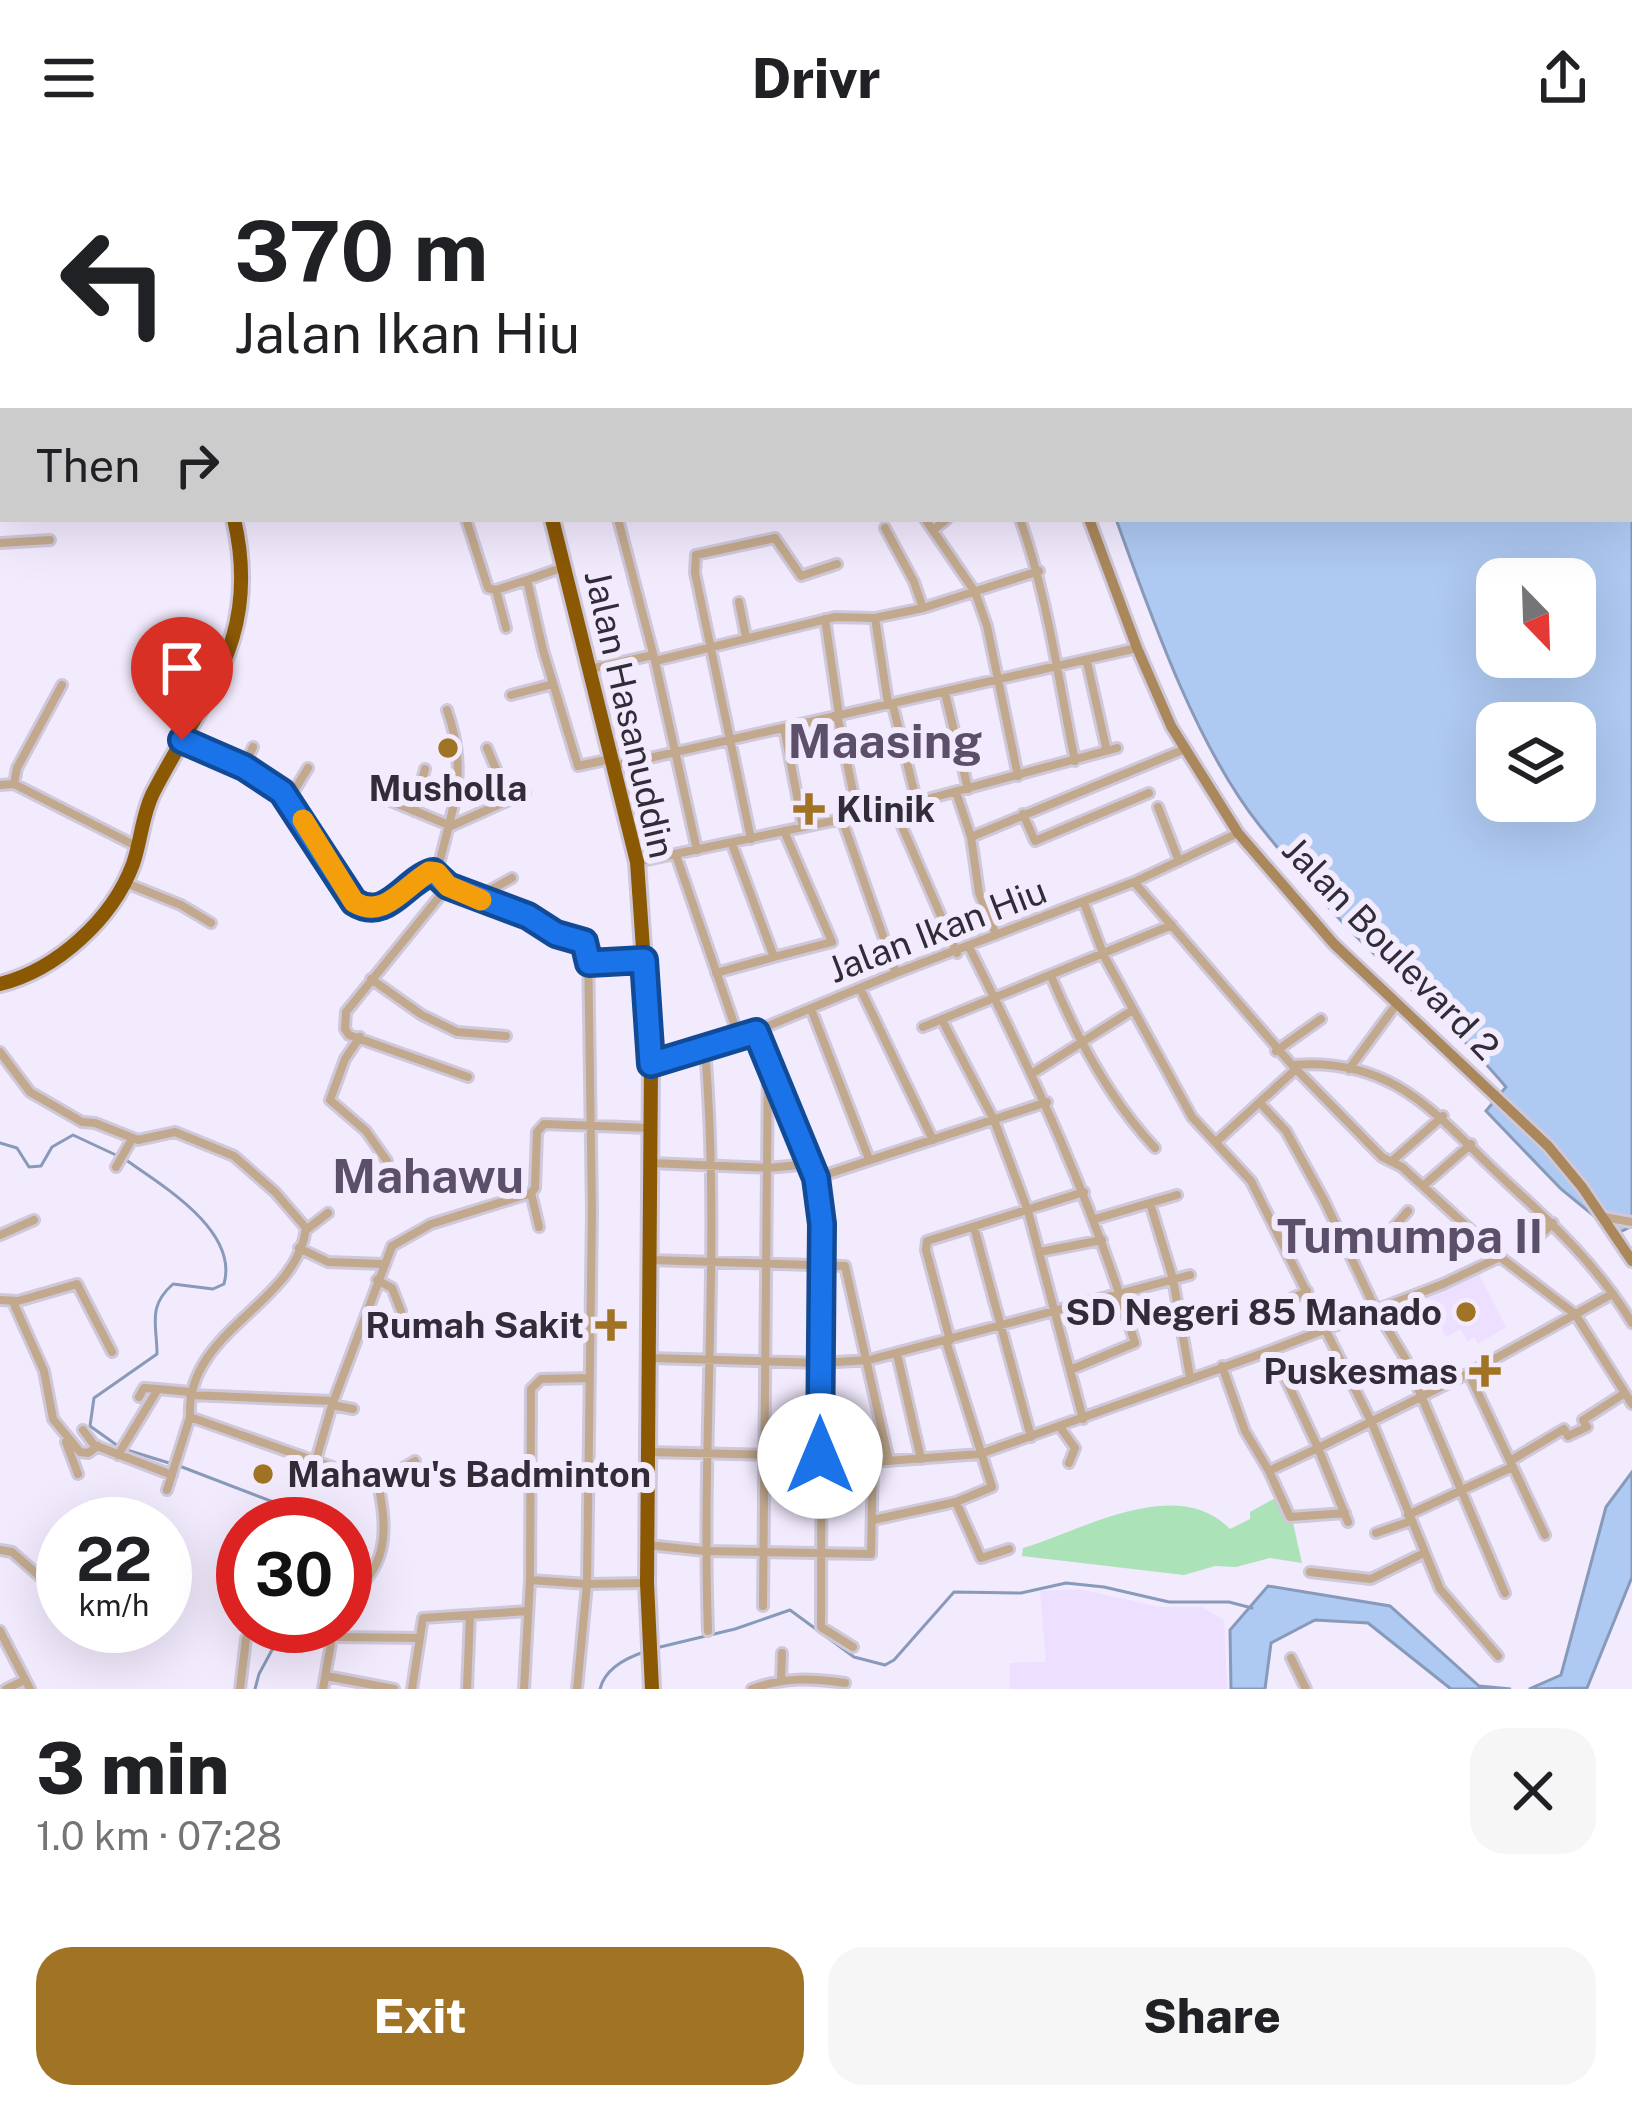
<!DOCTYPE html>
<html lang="en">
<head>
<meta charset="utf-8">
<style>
	body { margin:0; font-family:"Public Sans",sans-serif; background:#f6f6f6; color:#202124; height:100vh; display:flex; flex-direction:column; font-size:45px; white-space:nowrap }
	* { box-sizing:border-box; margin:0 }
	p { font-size:39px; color:#757577 }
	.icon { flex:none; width:66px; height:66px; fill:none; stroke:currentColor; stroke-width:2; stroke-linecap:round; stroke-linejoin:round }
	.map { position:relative; height:1533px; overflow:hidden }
	.side { display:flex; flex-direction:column; background:#fff; flex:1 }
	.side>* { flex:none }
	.guide { position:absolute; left:0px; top:0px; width:1632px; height:366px; box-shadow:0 12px 48px #0002; background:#fff; color:#202124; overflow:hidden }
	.needle { width:78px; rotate:157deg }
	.fabs { position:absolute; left:1476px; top:402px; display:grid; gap:24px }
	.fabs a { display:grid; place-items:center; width:120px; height:120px; border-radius:24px; background:#fff; box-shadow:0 12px 48px #0002; font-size:60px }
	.speed { position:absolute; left:36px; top:1341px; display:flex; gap:24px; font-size:60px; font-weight:700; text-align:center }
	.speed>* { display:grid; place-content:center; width:156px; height:156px; border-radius:50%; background:#fff; box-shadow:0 12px 48px #0002; line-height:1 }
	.speed small { font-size:30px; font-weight:400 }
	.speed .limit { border:18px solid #d22; background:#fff; color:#111 }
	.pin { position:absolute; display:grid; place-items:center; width:102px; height:102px; color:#fff; margin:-123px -51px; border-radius:50% 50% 50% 0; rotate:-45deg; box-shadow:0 0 12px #0007 }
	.pin .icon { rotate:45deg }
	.me { position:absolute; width:132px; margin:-66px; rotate:0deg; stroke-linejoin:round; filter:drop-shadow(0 0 9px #0008) }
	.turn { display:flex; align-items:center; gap:42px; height:252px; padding:0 36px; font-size:54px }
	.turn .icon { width:156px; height:156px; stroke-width:2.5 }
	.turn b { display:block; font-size:84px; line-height:102px }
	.then { display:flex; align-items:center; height:114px; padding:0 36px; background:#0003; gap:24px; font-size:45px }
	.round { display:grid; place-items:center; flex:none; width:126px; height:126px; border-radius:36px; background:#f6f6f6 }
	.overview { display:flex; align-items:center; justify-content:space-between; height:204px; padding:0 36px }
	h1 { font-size:72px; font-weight:800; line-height:90px }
	.button { display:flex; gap:24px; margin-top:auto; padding:24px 36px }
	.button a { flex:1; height:138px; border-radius:36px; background:#a17325; color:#fff; font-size:48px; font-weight:800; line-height:138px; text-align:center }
	.button a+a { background:#f6f6f6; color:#202124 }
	header { display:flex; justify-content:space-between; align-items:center; height:156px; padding:0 36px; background:#fff; font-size:54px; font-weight:800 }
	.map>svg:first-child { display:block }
</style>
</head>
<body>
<header><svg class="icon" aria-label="menu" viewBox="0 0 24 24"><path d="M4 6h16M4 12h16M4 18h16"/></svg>Drivr<svg class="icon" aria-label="share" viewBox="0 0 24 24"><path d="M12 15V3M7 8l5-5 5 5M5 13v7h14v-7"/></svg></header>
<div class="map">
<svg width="1632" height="1533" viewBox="0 0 1632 1533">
	<rect width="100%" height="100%" fill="#f2eafd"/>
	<path fill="#ecdfff" d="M1479,1118L1506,1171L1478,1188L1474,1181L1467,1185L1461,1173L1446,1181L1425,1140Z
		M1079,1433L1159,1451H1202L1224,1464L1227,1533H1010V1507L1046,1506L1040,1435Z"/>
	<path fill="#abe2b8" d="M1286,1336L1302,1407L1270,1402L1236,1411L1215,1410L1184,1419L1022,1400L1023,1392C1081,1375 1176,1318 1230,1373L1250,1363V1356Z"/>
	<path fill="#aec9f2" stroke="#889aba" stroke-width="3" fill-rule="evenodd" d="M1000,0H1632V1070L1616,1078L1561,1033L1486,955L1506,931C1464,881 1417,840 1370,794C1331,757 1294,712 1260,670C1196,590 1151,460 1116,363H1629V3ZM1497,423H1575V501H1497ZM1497,567H1575V645H1497Z
		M1632,1316V1421L1587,1532L1529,1533L1561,1519L1606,1351Z
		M1268,1430L1390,1450L1479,1530L1511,1533H1451L1368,1467L1315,1464L1271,1487L1265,1533H1231L1230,1474Z"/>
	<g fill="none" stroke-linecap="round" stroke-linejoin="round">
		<path stroke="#889aba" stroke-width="3" d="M845,0L846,3
			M0,987L17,992L29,1011L41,1010L52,991L73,979L118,1000
			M118,1290L90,1270L94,1242L157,1198C157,1168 147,1151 173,1128L213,1133L224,1128C239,1075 163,1030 126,1004
			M127,1294L182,1311L331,1368
			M345,1373C359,1388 360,1412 345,1427
			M656,1492L735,1473L790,1454L854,1501L885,1509L894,1504L954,1436L1021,1437L1066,1427L1104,1431L1169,1446H1229L1252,1452
			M255,1533L259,1518L285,1470
			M600,1533C605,1512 628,1501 647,1495"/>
		<defs>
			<path id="street" d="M78,0V3
				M155,0L161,3
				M234,0V3
				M779,0L780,3
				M166,3L168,0
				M499,3L506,0
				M793,3L804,0
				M0,229L3,228
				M0,283L3,282
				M0,344H3
				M466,363L488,432L496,434L506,472
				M618,363L655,505L697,694
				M925,363L975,436L987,470L1018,620
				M1020,363C1048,442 1058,523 1075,605
				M885,372L914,426L923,452
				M933,374L947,363
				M0,387L50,384
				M564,411L527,424L543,494L578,610L611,603
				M496,434L527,424
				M739,446L746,481
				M825,463L839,559
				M655,505L835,461L875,462
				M1087,506L1106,591L1104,595
				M590,513L653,499
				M62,529L17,612L14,628L136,690
				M945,537L968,633
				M511,539L553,528
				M834,560L838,563L858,660
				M784,572L803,671
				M184,584L244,611L282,636L358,749C390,761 405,724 433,716L448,730L515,755L556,778L588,790L592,1055L587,1428L647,1427
				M487,592L509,644
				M614,610L1137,492
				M244,611L253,591
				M0,629L14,628
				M956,636L971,681
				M289,643L308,612
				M391,645L451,670L525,637
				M911,646L915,639L893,550L888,547L875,462L923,452L1039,415
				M1158,651L1179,705
				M894,652L957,797
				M414,655L425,613
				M1023,658L1035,685L1149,637
				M842,663L896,817
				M751,683L695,417L696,399L775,382L801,420L837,408
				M676,699L739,882
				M637,706L894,652L1117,592
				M437,717C451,654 470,619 447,554
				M1134,726L1292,909C1399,900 1440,965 1509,1028C1555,1070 1600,1113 1632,1167
				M126,727L181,749L211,767
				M448,730L346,856L345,873L349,879L468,921
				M481,744L485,737L512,722
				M1084,747L1104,800L1192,961L1251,1025L1372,1267L1440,1433L1498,1500
				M996,779L979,737L971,681L1185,593
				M969,791C1035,922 1093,1047 1135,1187L1070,1214
				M774,801L832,786L784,675
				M589,807L642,804
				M716,817L774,801L732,688
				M1051,820C1076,880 1111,945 1155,992
				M371,823L422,859L457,876L506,880
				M860,832L933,984
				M811,853L869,1003
				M942,864L994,964L1028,1055L1083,1263
				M923,871L1172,769
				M756,876L816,1022
				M360,881L345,903L330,944L366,975L387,1005
				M705,894C721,1088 701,1282 708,1475
				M1276,895L1321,863
				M0,896L30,936L82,966L95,967L138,984L175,976L234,1000L275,1036L306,1072C297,1149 185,1174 190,1261L378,1327C389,1381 387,1409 345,1447
				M652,907L739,882L896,817L1134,726L1238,677
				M1293,910L1382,1001L1402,1011L1500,1101L1575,1158L1632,1248
				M1349,913L1396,849
				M1033,917L1133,854
				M1260,947L1286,975L1324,1044L1375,1152L1405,1202L1505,1437
				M1216,986L1296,913
				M1392,1005L1443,960
				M651,1007L768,1012L810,1008
				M116,1011L132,983
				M1423,1030L1471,988
				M531,1037L539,1071
				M1150,1047L1173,1123L1190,1221
				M1604,1061L1632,1066
				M1095,1063L1177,1039
				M974,1071L1031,1281
				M306,1074L328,1057
				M0,1079L34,1064
				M299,1092L328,1106L383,1108
				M1040,1096L1102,1084
				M1522,1096L1553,1067
				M1351,1098L1387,1079L1408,1055
				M651,1104L845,1110L889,1305
				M377,1124L392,1132L401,1155
				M0,1144L18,1145L77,1128L112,1196
				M13,1146L44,1215L53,1263L80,1296L88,1297L98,1290
				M1283,1147L1307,1135
				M950,1184L926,1094L927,1085L1084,1036
				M1272,1194L1318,1292L1469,1217L1612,1138
				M897,1198L921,1303
				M650,1202L821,1207L869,1204L1190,1119
				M1222,1210L1245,1275L1269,1315L1318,1292L1348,1366
				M1469,1218L1545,1379
				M190,1239L333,1245
				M139,1241L144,1232L158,1233
				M332,1249L353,1253
				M1060,1271L1075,1292L1069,1307
				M83,1274L94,1289L172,1319
				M66,1286L78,1318
				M649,1296L820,1300L873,1306L980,1298L1272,1194L1443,1128L1500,1101
				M118,1299L158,1233L190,1236
				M316,1304L332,1249L392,1090L431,1068L531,1037L535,1032L537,976L544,968L650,972
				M1510,1305L1564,1273L1568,1280L1587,1271L1583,1264L1625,1237
				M1269,1315L1290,1361L1345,1357
				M378,1327L415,1305
				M167,1334L190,1261
				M956,1346L981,1402L1009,1393
				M1408,1359L1512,1311
				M873,1364L956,1346L992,1331L946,1185
				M1376,1377L1411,1365
				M648,1389L705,1395L871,1398L873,1306
				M0,1394L12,1396L62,1440
				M1310,1416L1371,1423L1424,1397
				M530,1424L587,1428L577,1533
				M763,1450L768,905
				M323,1470L328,1477H333
				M0,1475L30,1533
				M338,1481L420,1482
				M853,1491L821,1471L822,1068L816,1022L1047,946
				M1291,1502L1306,1533
				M326,1520L394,1533
				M781,1525L782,1497
				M6,1533L25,1524
				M240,1533L246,1483L252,1470
				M323,1533L332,1481H338
				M412,1533L423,1462L528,1455
				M467,1533L470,1459
				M524,1533L530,1424L531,1233L541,1223L588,1222
				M752,1533C784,1521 812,1522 845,1527"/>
			<path id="secondary" d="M969,0L970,3
				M1089,363L1137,492L1171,570L1238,677L1334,788L1548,990L1582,1031L1632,1105"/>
			<path id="highway" d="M443,0L444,3
				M357,3L360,0
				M552,363L637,706L651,908L647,1427L652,1533
				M0,828C56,814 112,764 133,708C141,685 142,659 153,637C204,538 262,483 234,363"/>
		</defs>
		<use href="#street" stroke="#cfc8da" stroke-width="14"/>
		<use href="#secondary" stroke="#cfc8da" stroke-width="16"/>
		<use href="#highway" stroke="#cfc8da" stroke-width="20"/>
		<use href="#street" stroke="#c2a98d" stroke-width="8"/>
		<use href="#secondary" stroke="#ab875c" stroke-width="10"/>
		<use href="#highway" stroke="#8b5804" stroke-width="14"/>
	</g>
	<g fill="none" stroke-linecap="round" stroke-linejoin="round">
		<defs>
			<path id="route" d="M182,584L244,611L282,636L354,746C387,767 405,724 433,716L448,730L528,760L556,778L584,786L589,807L644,804L651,908L756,876L816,1022L822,1068L820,1300"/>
		</defs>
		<use href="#route" stroke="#114b97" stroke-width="30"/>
		<use href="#route" stroke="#1a73e8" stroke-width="21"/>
		<path stroke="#f59e0b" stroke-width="21" d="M303,664L354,746C384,764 405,730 429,716L437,717L448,730L481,744"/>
	</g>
	<g fill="#a17325" stroke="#f2eafd" stroke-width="4.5">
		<circle cx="448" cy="592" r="12"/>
		<path d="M803 635h12v12h12v12h-12v12h-12v-12h-12v-12h12z"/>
		<circle cx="1466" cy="1156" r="12"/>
		<path d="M605 1151h12v12h12v12h-12v12h-12v-12h-12v-12h12z"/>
		<path d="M1479 1197h12v12h12v12h-12v12h-12v-12h-12v-12h12z"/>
		<circle cx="263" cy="1318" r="12"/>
	</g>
	<g text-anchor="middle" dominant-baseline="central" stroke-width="12" stroke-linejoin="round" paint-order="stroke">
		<g font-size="36" fill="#312c38" stroke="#f2eafd">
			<text transform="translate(630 558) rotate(77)">Jalan Hasanuddin</text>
			<text transform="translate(937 774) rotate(-21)">Jalan Ikan Hiu</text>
			<text transform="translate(1391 792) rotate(46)">Jalan Boulevard 2</text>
		</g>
		<g font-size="36" font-weight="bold" fill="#312c38" stroke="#f2eafd" text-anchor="end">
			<text x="448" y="632" text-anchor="middle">Musholla</text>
			<text x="836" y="653" text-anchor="start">Klinik</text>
			<text x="1442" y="1156">SD Negeri 85 Manado</text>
			<text x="584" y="1169">Rumah Sakit</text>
			<text x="1458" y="1215">Puskesmas</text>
			<text x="287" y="1318" text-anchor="start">Mahawu's Badminton</text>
		</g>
		<g font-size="48" font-weight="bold" fill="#5b4f6a" stroke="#f2eafd">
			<text x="885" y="584">Maasing</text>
			<text x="428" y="1019">Mahawu</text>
			<text x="1410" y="1079">Tumumpa II</text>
		</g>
	</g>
</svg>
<div class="fabs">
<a><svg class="needle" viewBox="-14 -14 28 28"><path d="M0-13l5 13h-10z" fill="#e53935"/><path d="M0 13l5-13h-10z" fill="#757577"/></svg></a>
<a><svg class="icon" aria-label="layers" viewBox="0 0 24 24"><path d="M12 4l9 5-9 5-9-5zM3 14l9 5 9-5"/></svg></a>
</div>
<div class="speed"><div>22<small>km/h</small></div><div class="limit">30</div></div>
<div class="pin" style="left:182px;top:584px;background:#d93025"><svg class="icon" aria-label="arrive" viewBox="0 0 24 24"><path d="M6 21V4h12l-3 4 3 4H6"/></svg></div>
<svg class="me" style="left:820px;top:1300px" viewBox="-20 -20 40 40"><circle r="19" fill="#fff"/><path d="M0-13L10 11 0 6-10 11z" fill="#1a73e8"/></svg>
<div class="guide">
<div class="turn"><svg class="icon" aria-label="left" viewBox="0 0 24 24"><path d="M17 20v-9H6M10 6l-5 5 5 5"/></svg><div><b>370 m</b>Jalan Ikan Hiu</div></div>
<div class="then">Then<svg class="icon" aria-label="right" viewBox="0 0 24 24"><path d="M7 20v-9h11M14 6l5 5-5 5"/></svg></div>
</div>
</div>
<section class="side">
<div class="overview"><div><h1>3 min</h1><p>1.0 km · 07:28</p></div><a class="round"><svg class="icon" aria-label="close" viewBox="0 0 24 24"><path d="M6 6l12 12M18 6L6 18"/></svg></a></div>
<div class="button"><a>Exit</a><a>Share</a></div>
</section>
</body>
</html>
